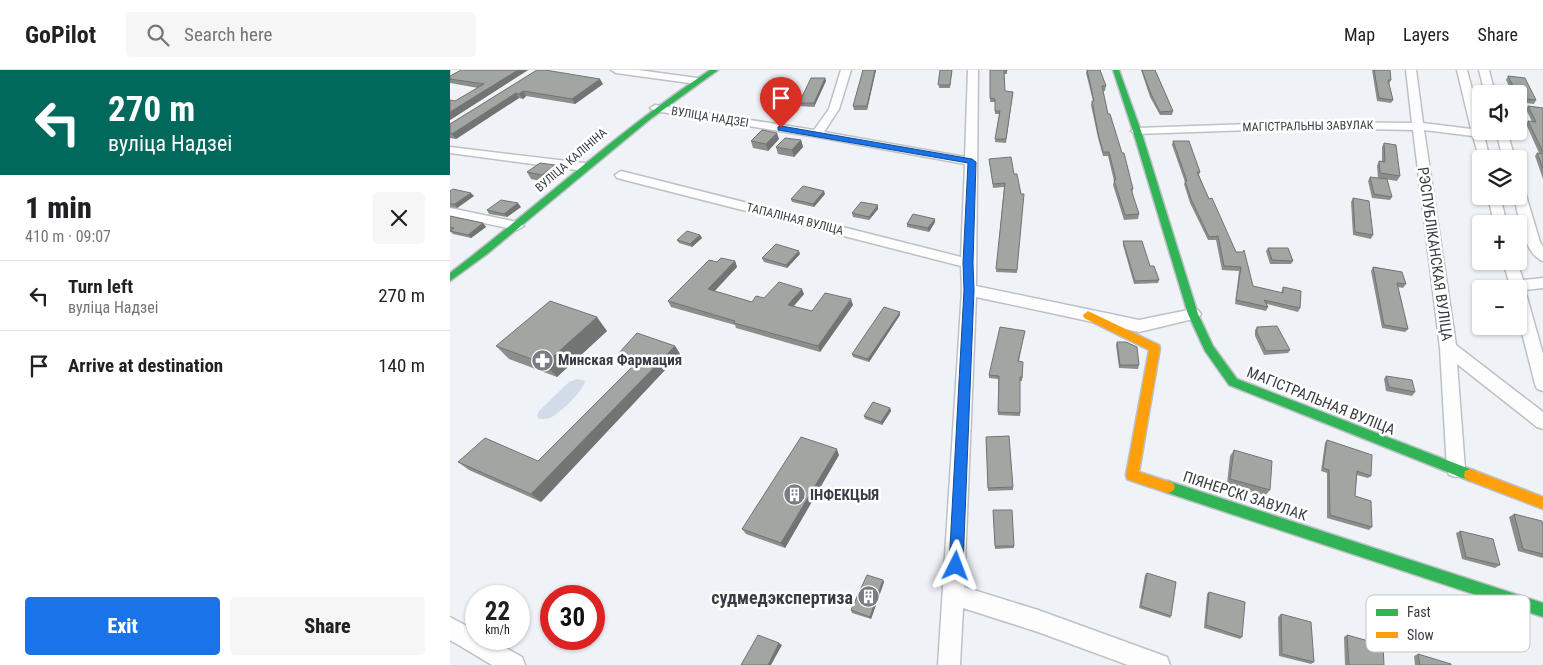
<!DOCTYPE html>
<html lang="en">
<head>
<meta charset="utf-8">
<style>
	body { margin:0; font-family:"Roboto Condensed",sans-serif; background:#f6f6f6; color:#202124; height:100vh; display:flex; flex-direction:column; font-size:19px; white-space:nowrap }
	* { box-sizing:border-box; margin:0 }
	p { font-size:16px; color:#757577 }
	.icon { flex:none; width:28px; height:28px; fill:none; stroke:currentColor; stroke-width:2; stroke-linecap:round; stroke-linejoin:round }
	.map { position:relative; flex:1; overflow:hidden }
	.panel { display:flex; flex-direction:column; background:#fff; width:450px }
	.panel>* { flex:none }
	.guide { background:#00695c; color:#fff; overflow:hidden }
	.controls { position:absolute; left:1022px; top:15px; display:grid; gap:10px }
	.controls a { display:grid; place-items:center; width:55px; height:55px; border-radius:5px; background:#fff; box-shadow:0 1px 4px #0004; font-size:25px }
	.speed { position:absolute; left:15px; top:515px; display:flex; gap:10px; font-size:25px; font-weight:700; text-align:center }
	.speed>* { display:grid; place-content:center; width:65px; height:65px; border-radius:50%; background:#fff; box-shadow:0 1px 4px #0004; line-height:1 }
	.speed small { font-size:12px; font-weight:400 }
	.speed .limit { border:8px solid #d22; background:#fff; color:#111 }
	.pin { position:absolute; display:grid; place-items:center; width:42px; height:42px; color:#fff; margin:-51px -21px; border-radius:50% 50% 50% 0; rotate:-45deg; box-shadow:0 0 5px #0007 }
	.pin .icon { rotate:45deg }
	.me { position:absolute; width:55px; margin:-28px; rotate:3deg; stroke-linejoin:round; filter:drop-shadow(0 0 4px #0008) }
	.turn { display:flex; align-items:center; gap:18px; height:105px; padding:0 25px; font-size:22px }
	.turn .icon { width:65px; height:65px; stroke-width:2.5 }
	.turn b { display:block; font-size:35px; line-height:42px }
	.round { display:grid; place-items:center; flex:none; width:52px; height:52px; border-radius:5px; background:#f6f6f6 }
	.overview { display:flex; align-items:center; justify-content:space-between; height:85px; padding:0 25px }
	h1 { font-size:30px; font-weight:800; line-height:38px }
	.action { display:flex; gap:10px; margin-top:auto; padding:10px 25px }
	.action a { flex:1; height:58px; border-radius:5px; background:#1a73e8; color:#fff; font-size:20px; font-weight:800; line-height:58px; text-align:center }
	.action a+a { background:#f6f6f6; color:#202124 }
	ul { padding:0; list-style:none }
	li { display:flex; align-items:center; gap:15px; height:70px; padding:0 25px; border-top:1px solid #e0e0e0 }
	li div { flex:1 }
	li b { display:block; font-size:19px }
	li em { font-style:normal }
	header { display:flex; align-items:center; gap:30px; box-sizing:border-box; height:70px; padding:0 25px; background:#fff; border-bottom:1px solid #e0e0e0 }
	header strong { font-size:24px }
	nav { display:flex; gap:28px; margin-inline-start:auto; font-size:18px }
	.search { width:350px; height:45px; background:#f6f6f6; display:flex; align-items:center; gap:12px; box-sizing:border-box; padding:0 18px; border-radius:5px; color:#757577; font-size:19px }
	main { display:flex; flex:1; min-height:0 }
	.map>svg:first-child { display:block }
</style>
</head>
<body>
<header>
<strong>GoPilot</strong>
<div class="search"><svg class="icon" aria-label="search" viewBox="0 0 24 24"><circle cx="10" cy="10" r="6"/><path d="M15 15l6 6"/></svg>Search here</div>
<nav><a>Map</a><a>Layers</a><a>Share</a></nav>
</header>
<main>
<section class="panel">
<div class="guide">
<div class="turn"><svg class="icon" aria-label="left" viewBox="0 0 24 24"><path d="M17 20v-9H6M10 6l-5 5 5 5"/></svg><div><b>270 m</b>вуліца Надзеі</div></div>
</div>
<div class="overview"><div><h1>1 min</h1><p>410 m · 09:07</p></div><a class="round"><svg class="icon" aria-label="close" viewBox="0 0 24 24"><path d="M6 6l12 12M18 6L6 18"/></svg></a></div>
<ul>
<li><svg class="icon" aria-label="left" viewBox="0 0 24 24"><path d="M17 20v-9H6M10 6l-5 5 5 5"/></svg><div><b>Turn left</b><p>вуліца Надзеі</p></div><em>270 m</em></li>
<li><svg class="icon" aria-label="arrive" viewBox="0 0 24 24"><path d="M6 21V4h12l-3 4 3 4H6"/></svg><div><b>Arrive at destination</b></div><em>140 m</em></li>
</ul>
<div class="action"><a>Exit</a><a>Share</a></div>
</section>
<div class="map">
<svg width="1093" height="595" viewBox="0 0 1093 595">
	<rect width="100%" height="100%" fill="#eff3f8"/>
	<path fill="#d2dce9" d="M127,309L135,311C134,320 113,340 105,345C100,349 95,349 89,349L87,345L89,341L119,312Z"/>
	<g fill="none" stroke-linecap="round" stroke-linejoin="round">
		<defs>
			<path id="street" d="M13,0L0,8L1,0Z
				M161,0H188L247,8L252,11L247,14L166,3Z
				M391,0H401L389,39L374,62L515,87L518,0H528L526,216L689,250L743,239L748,240L751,244L748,248L743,249L689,262L526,227L514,517L588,540L709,584L717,587L720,595H678L588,562L513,538L510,595H488L512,220L511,196L167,108L165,105L171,101L511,187L515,94L367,67L205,41L200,38L205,35L364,60L379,39Z
				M956,0H966L973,53L1021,59L1007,0H1017L1040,89H1031L1030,91L1023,66L974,60L1006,275L1093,342V359L1087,357L1007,294L1015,399L1013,405L1006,407L999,405L997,399L990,278L963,60L859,58L687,64L681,61L687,58L859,52L962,53Z
				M1029,0H1039L1045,24H1035Z
				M1046,61H1057L1065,89H1053Z
				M0,77L134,93L140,97L134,101L0,83Z
				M1069,118L1075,122L1090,172L1093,177V191C1074,185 1068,143 1064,126H1069Z
				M1038,126H1050L1057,154H1044Z
				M0,138L67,152L74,156L67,160L0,146Z
				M1053,191H1067L1073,210L1093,208V218L1075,220L1093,284V321L1087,319L1085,314L1069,251V219H1061Z
				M0,547L26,561V569H40L72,587L75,595H42L0,570Z"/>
			<path id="fast" d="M260,0H268L199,50L37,184L0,211V203C88,136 168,61 260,0Z
				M663,0H669L691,61L748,244L763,276L787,309L1025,401L1026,405L1025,409L1020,411L1015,409L779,315L755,281L738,244L683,61Z
				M718,411L1093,533V547L718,423L713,421L711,417L713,413Z"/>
			<path id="slow" d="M638,241L709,275L710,278L689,402L723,413L725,417L723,421L718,423L682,411L677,409L676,405L699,280L634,248L633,245Z
				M1020,399L1093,427V439L1015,409L1014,405L1015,401Z"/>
		</defs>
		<use href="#street" stroke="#bdc1c6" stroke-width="3"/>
		<use href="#fast" stroke="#bdc1c6" stroke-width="3"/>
		<use href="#slow" stroke="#bdc1c6" stroke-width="3"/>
		<use href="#street" fill="#fdfdfe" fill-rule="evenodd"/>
		<use href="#fast" fill="#30b455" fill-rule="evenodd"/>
		<use href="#slow" fill="#ff9f0a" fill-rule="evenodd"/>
	</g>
	<path fill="#8a8f8c" d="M11,0H78L0,50L5,31L28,18L0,13V6Z
		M87,0L153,14L125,34L76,26L73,29L69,28L6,69L0,68V54Z
		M413,0H426L417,40H404L403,36Z
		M490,0H502L500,18H489Z
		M540,0H557V4H554L555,21L563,22L556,73L545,72L549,44H545V32H540Z
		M637,0H650L656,16L655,21H653L658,44L683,119L682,124L689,144L688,149L674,150L663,115L664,111L658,86H653L648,68L641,35L642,31H643L636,3Z
		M691,0H705L723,41L722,45H710L700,27Z
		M922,0H940L941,10L939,14L943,30L941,33L927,31Z
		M1058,6L1086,30L1084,34L1069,32V24H1063L1056,10Z
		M375,8L376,11L364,37L349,36V33Z
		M1078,36L1093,38V109L1085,86L1087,83H1089L1076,54L1078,51L1082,52L1076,39Z
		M329,69L318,81L303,78L301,71Z
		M351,70L353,77L344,87L328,84L326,77Z
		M723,71L750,102L749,105L759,129L803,216L831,223L833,217L850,238L848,242L817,234L818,237L816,241L785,234L789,201L772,200L766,170H758L740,133L734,114L735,112L722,75Z
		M934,73L950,106L947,111L928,108L927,96L929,91H932V77Z
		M539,89L564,104L571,124L567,203L546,202L554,117L543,118Z
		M105,95L109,102L96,112L81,109L77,102Z
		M920,107L942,127L940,130L922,128L918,111Z
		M0,121L24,126L7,138L0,137Z
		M375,124L364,137L342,132L341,129Z
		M903,128L923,165L921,169L903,165L901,132Z
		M428,135V139L419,150L403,147L402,143Z
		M71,137L57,147L39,144L37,140Z
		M0,146L33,153L36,157L21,168L3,164L0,161L1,160H0Z
		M485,152L479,162L457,157V154Z
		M250,165L252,168L242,177L229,173L227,170Z
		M673,171L700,196L709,210L708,213L684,214L673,175Z
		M818,178L843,191L841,194H820L816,181Z
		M350,184L337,198L314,192L312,188Z
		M285,191L287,197L264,221L302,232L314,228L354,224L344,236L362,241L403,235L370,282L286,258L285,255L221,237L218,231L267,192Z
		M923,197L956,214L953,218L948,217L958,259L955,262L932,258L921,201Z
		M450,245L419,292L403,287L402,284Z
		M807,257L840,280L838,283L814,285L805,266V260Z
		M157,261L107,307L59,289L46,276Z
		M574,264L569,291L573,292L572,311H570V346L548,345V309L539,308V305Z
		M667,272L689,295L688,299L669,298L666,275Z
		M225,276L230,284L91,432L19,400L8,392L88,391L183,296L175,293L168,284Z
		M936,306L965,322L962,326L936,321L934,309Z
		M440,338L441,341L432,355L415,349L414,346Z
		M536,367L563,417V420L538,421Z
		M877,370L921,406L918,408L907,405L905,426L922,457L919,460L877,448V403L871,401L875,373Z
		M784,380L820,420L815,426L777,414L780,386Z
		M389,385L335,478L296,464L292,459Z
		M543,440L564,476V478L545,479Z
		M1064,444L1093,455V488L1068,481L1059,447Z
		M1010,461L1050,495L1045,498L1012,489L1006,463Z
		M697,503L721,546L720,548L689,538L695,505Z
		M433,510L434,512L421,549L402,543L401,540Z
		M759,522L792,567L790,569L754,558L757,524Z
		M831,544L864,592L861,594L829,586L828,547Z
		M897,565L934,595H895L894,567Z
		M968,584L1001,595H965L964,586Z"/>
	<path fill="#717472" d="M68,0H78L0,50V42Z
		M425,0H426L417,40V36Z
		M375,8L376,11L364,37V33Z
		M150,9L153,14L125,34L122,29Z
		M73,21L76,26L73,29L69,24Z
		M66,23L69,28L6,69L2,64Z
		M327,63L329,69L318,81L316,74Z
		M351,70L353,77L344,87L342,80Z
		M105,95L109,102L96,112L92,105Z
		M374,121L375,124L364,137L363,134Z
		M21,123L24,126L7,138L5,134Z
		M68,133L71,137L57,147L54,144Z
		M428,135V139L419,150V147Z
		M485,149V152L479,162L478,158Z
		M33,153L36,157L21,168L18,165Z
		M250,165L252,168L242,177L240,174Z
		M349,181L350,184L337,198L336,195Z
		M285,191L287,197L261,225L258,219Z
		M352,219L354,224L340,240L338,235Z
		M401,229L403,235L370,282L368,276Z
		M450,242V245L419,292L418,289Z
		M147,247L157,261L107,307L95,294Z
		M225,276L230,284L91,432L81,424Z
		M440,338L441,341L432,355L431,352Z
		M387,379L389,385L335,478L331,473Z
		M433,510L434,512L421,549L420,547Z
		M329,573L332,575L321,595H318Z"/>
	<path fill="#a1a6a3" stroke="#717472" d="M11,0H68L0,42V30L5,31L34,14L0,9V6Z
		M87,0H95L150,9L122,29L73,21L69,24L66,23L2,64L0,63V54Z
		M413,0H425L417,36H403Z
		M490,0H502L500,15H488Z
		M540,0H557V1H554L555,21L563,22L556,69H545L550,41H545V29L540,28Z
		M637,0H650L656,16H652L658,44H660L672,83H674L683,119H681L689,144L675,145L664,110H666L659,82H653L648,63L642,31H644Z
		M692,0H705L723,41L710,42L701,24Z
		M924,0H940L941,10H938L943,30L929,28Z
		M1058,6L1075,8L1086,30L1069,28V24H1067Z
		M361,8H375L364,33H349Z
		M1078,36L1093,38V82L1078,51L1086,52Z
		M312,60L327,63L316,74L301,71Z
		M335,68L351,70L342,80L326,77Z
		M723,71H739L750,102H747L759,129L762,128L786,182H793L794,180L803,216L833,223V217L851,221L850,238L814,230L818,237L786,230L791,197L774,196L768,166L759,167L741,129L735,111H737Z
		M934,73L946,75L950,106L930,103L929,91L935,92Z
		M1087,83L1093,84V98Z
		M561,87L564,104H567L571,124H574L567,200L546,199L555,113L543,114L539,89Z
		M90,93L105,95L92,105L77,102Z
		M920,107L937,109L942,127L924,124Z
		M353,116L374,121L363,134L341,129Z
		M3,119L21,123L5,134H0V121Z
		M903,128L919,131L923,165L905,162Z
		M51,130L68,133L54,144L37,140Z
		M411,132L428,135L419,147L402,143Z
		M463,144L485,149L478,158L457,154Z
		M0,146L33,153L18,165L0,161L4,158L0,157Z
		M237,161L250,165L240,174L227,170Z
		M673,171H692L700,196H704L709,210L685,211Z
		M326,174L349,181L336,195L312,188Z
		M818,178H838L843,191L822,190Z
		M271,188L285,191L258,219L302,232L306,226L314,228L329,212L352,219L338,235L362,241L375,223L401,229L368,276L284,253L285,251L218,231L259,190L267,192Z
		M923,197L952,202L956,214L947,213L958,259L934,255Z
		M100,231L147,247L95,294L46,276Z
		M434,237L450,242L418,289L402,284Z
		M827,256L840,280L816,281L807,263V257Z
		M550,257L575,261L568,291L573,292L572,308L570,307V343L548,342L549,306L539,305Z
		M187,263L225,276L81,424L8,392L35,368L88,391L188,291L168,284Z
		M667,272H676L687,277L689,295H670Z
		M936,306L962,310L965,322L939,317Z
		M423,332L440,338L431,352L414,346Z
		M559,366L563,417L538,418L536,367Z
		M351,367L387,379L331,473L292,459Z
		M877,370L922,385L921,406L907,401L905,426L921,431L922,457L880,445L879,400L873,398Z
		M784,380L822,391L820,420L780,409Z
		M543,440H562L564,476H545Z
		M1064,444L1092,451L1093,455V484L1073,479Z
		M1010,461L1043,469L1050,495L1016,487Z
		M697,503L726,512L721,546L691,536Z
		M417,505L433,510L420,547L401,540Z
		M759,522L795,532L792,567L756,555Z
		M831,544L861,552L864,592L832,584Z
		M308,565L329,573L318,595H291Z
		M897,565L933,575L934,595H899Z
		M968,584L1001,594V595H970Z"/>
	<path fill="#1a73e8" stroke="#114b97" d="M331,56L522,89L526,92L523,193L524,220L513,496L511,501L506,503L501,501L499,496L514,220L513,193L518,93L328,60V57Z"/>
	<defs>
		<symbol id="pharmacy-disc" viewBox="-11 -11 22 22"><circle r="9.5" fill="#787d83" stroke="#fff"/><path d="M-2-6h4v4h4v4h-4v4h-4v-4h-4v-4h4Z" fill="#fff"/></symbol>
		<symbol id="building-disc" viewBox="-11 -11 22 22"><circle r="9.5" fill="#787d83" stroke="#fff"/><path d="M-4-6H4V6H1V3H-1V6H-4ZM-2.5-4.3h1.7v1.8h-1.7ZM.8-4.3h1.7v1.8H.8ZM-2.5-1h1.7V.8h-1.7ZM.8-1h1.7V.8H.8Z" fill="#fff"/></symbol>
	</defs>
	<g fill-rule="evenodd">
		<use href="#pharmacy-disc" x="80" y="278" width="25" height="25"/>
		<use href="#building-disc" x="332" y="412" width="25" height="25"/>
		<use href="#building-disc" x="406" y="514" width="25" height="25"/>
	</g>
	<g text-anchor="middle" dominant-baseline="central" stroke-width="5" stroke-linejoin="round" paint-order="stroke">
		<g font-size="12" fill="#383d44" stroke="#fff">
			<text transform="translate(260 47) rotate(9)">ВУЛІЦА НАДЗЕІ</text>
			<text transform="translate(858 56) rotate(-1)">МАГІСТРАЛЬНЫ ЗАВУЛАК</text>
			<text transform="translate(121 90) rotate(-41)">ВУЛІЦА КАЛІНІНА</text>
			<text transform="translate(345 149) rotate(14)">ТАПАЛІНАЯ ВУЛІЦА</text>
		</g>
		<g font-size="15" fill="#383d44" stroke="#fff">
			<text transform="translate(985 184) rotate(82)">РЭСПУБЛІКАНСКАЯ ВУЛІЦА</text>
			<text transform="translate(871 331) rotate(22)">МАГІСТРАЛЬНАЯ ВУЛІЦА</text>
			<text transform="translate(795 426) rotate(18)">ПІЯНЕРСКІ ЗАВУЛАК</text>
		</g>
		<g font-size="15" font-weight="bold" fill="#383d44" stroke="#fff" text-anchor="start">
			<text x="108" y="290">Минская Фармация</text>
			<text x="360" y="425">ІНФЕКЦЫЯ</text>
		</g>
		<g font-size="18" font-weight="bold" fill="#383d44" stroke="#fff" text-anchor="end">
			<text x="403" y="527">судмедэкспертиза</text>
		</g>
	</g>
	<rect x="916" y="525" width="164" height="57" rx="8" fill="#fff" stroke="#c3c5c7" stroke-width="1"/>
	<rect x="926" y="539" width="22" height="7" fill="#30b455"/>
	<rect x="926" y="562" width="22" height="6" fill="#ff9f0a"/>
	<g font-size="14" fill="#383d44">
		<text x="957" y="547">Fast</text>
		<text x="957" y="570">Slow</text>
	</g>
</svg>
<div class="controls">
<a><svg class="icon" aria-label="sound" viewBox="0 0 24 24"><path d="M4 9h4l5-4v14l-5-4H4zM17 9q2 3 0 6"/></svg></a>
<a><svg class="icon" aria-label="layers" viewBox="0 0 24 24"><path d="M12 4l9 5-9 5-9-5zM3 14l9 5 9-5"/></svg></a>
<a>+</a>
<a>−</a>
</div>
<div class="speed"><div>22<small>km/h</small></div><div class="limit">30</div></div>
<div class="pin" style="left:331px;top:58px;background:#d93025"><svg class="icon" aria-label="arrive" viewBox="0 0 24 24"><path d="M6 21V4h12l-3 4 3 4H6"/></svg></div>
<svg class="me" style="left:506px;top:496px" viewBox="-20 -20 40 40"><path d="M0-17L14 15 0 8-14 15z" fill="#1a73e8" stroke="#fff" stroke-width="4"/></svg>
</div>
</main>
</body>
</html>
